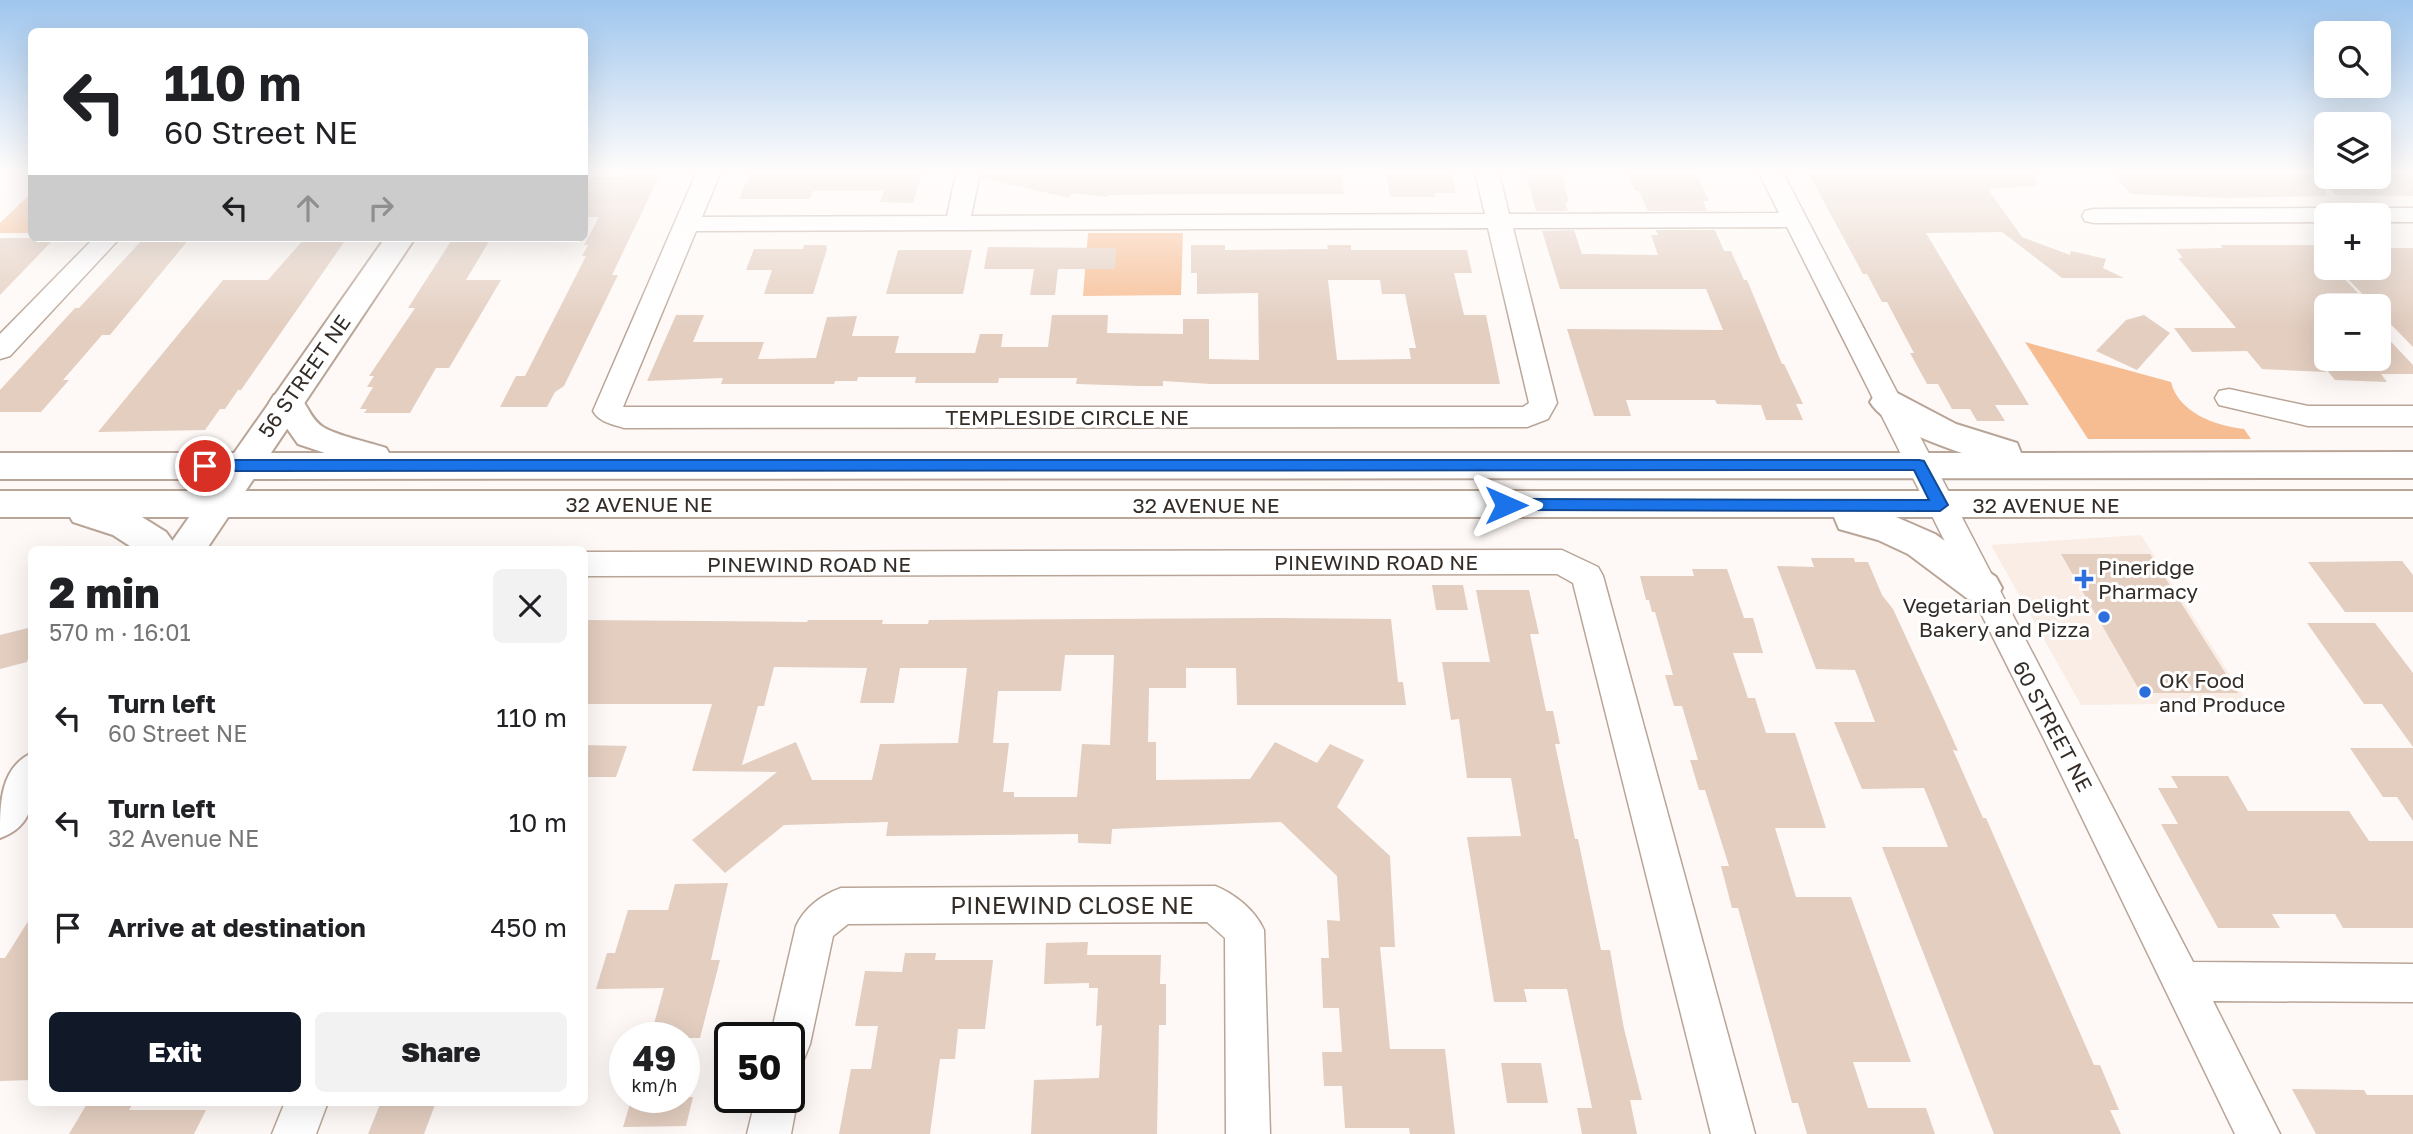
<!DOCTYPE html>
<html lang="en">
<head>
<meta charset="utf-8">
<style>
	body { margin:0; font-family:"Golos Text",sans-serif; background:#f2f2f2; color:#202124; height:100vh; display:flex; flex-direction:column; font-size:26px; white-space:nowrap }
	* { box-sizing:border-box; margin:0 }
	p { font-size:23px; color:#757577 }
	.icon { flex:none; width:38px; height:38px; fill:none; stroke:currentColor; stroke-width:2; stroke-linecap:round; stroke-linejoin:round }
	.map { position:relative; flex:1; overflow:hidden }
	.details { position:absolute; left:28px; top:546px; width:560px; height:560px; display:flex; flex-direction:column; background:#fff; border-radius:10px; box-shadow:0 7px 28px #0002 }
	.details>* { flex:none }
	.hud { position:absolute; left:28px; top:28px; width:560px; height:214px; border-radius:10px; box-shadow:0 7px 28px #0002; background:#fff; color:#202124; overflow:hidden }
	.buttons { position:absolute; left:2314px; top:21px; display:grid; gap:14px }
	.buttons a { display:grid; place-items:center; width:77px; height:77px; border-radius:10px; background:#fff; box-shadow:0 7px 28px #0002; font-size:35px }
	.speed { position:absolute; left:609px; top:1022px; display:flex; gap:14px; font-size:35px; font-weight:700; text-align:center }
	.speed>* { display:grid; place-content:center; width:91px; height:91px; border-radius:50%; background:#fff; box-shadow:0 7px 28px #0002; line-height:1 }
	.speed small { font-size:18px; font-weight:400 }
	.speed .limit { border:4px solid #111; border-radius:10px; background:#fff; color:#111 }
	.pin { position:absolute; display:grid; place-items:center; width:60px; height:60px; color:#fff; margin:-30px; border:4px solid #fff; border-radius:50%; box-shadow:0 2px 7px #0007 }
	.me { position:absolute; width:77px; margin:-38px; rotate:90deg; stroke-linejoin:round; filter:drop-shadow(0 0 5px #0008) }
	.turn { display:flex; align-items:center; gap:24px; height:147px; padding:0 21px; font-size:32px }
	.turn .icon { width:91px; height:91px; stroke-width:2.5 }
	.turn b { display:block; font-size:49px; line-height:60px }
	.lanes { display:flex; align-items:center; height:66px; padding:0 21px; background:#0003; justify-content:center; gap:35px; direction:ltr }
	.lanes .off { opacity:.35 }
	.round { display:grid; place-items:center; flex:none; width:74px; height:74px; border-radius:10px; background:#f2f2f2 }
	.overview { display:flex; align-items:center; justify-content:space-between; height:119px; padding:0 21px }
	h1 { font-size:42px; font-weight:800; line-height:52px }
	.action { display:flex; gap:14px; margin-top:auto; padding:14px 21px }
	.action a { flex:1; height:80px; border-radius:10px; background:#111827; color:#fff; font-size:28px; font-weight:800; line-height:80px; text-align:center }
	.action a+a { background:#f2f2f2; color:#202124 }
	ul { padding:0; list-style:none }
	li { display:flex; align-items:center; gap:21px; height:105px; padding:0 21px }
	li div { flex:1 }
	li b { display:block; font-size:26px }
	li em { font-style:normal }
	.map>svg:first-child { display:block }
</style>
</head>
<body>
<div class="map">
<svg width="2413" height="1134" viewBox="0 0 2413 1134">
	<rect width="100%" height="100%" fill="#fef9f6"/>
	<path fill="#f9ede5" d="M2141,535L2248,703L2081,705L1991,545Z"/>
	<path fill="#f6bd93" d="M31,193V233H0V223Z
		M1088,233H1183L1181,295L1083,296Z
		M2025,342L2171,382C2178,412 2215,426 2244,429L2251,439H2088Z"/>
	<path fill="#e3cec0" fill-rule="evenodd" d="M630,169H658L654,177H659L612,275H618L564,386L555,392L547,407H500L516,376H525L586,256H582L588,245H584L599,217H584V189L591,177H625Z
		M752,169H923L913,203L880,202L884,191H813L810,199H739Z
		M983,169H1341L1344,194H1203L1108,195L1107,197L1073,193L1069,198L982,178Z
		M1385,169H1450L1456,193H1434L1435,197H1390Z
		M1524,169H1561L1569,202H1565L1568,211H1536Z
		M1626,169H1694L1709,201H1703L1707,211H1648L1639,191H1635Z
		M1806,169H2036L2037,186L1988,189L2022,237L2070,255L2071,251L2106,259L2103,268L2124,278H2062L2002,232L1926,233L2029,405H1995L2005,421H1977L1970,409H1952L1938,384H1927L1910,353H1914L1887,302H1882L1867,274H1863Z
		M2110,169H2313L2326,170V177H2378V171L2413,172V196L2336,195L2326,185V196L2226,198L2130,194Z
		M1574,230L1582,254L1658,255L1651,235H1658L1656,230H1715L1724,251H1731L1744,280H1747L1782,364H1784L1803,404H1796L1803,420H1766L1761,405L1717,404L1715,400H1626L1631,416H1594L1567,329L1723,330L1706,289H1560L1542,231Z
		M0,238H55L0,295Z
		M144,238H190L110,335H102L63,380H69L41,412H0V390L75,308H79Z
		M305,238H347L241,390H238L225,409H220L205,430L98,432L223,280H268Z
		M453,238H491L466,280H501L449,368H436L410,413H364L367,409H360L373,387H367L374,376H369L415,308H408Z
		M804,245H826L827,249L813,294H764L772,270H746L754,249H803Z
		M1191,245H1225V250L1328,249L1327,245H1351V250H1467L1472,273H1454L1464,315H1486L1500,384H1211L1163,381V386H1141L1076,384L1077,378H999L998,383H915L916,377H858L857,381H835L834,384H721L723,378L647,381L676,315H704L693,342H764L758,359L816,358L827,317L857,316L852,336H899L895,353H975L980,334H1003L1001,347H1048L1052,315H1108L1107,333L1183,334V319H1209V359L1259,360L1258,293L1197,294V273H1191ZM1328,280H1380L1382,294H1405L1416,348H1409L1411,359L1337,360Z
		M2220,245H2326V268H2334L2358,293H2326V359H2367L2378,371V328L2413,365V374H2381L2387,382L2335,380L2326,369V372L2262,369L2247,351L2192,352L2174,328H2236L2178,258H2183L2176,249L2223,248Z
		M988,247L1116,248L1115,269H1058L1055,295H1030L1034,269H984Z
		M2378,248H2413V347L2378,311V306H2374L2346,277H2378Z
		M898,250H972L963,294H886Z
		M2144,315L2170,333L2137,370L2096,351L2126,320Z
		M2061,554H2150L2238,693H2141Z
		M1811,558H1854L1855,562H1868L1882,595L1893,609L1946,724L1958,751L1953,750L1983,818H1986L2094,1065H2100L2119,1110H2110L2121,1134H1994L1882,847H1948L1924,788L1862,789L1834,722H1875L1855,670L1816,669L1777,566L1814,567Z
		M2402,561L2413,575V612H2345L2308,562Z
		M1692,569H1727L1744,618H1753L1763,653H1733L1748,698H1755L1766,733H1795L1826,828H1775L1796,897H1851L1911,1062H1853L1868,1108H1926L1935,1134H1807L1798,1103H1792L1738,908H1732L1721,866H1729L1705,790H1699L1690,760H1698L1682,706H1674L1665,675H1673L1655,612H1652L1649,600H1646L1640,576H1694Z
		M1432,585H1463L1468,610H1436Z
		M1476,590H1529L1539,634H1530L1546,711H1553L1560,744H1555L1575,839H1578L1601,950H1610L1624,1029L1642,1100H1630L1637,1134H1582L1577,1108H1592L1567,989H1524L1527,1002H1494L1467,837L1521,836L1511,778H1467L1459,719L1451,720L1442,662H1490Z
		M1275,618L1391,619L1398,682H1403L1406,705H1237L1236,668H1186V688H1149L1148,742H1156V780L1250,779L1275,742L1317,763L1330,744L1364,760L1337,807L1390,856L1395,947H1380L1390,1049H1445L1455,1134H1410L1409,1128H1345L1342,1086H1324L1322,1052H1342L1339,1008H1323L1321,958H1329L1327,920L1340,921L1337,876L1281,822L1112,829L1111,844L1078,843V834L886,836L888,822L784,825L725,873L692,840L777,772L692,771L712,704H584V620L807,622L808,620H883L882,624H928L929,620ZM1065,655H1114L1110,745L1082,744L1077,797H1014V792H1003L1009,743H993L998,691H1061ZM774,667L867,668L860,703H894L900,668H967L958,743L880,744L872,780H812L796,742L742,765L758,706H764Z
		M2307,623H2375L2413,673V747L2382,704H2364Z
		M32,627V648L27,662L0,669V635Z
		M584,745L627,746L616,777H584Z
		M2350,748H2413V821L2397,797H2383Z
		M2171,776H2228L2248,811H2349L2369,841H2413V928H2343L2335,914H2272L2280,928H2218L2161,824H2178L2158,788H2178Z
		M728,883L711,960H720L700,1038H650L664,988L596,989L607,953H615L628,910H668L675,884Z
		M32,915V1080L0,1081V958H5Z
		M1088,942L1087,955H1161L1160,984H1166V1025H1159L1157,1134H1031L1034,1080L1099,1078L1102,1025L1096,1026L1098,988H1089V983L1044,984L1046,943Z
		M905,953H936L935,960H993L985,1029H958L955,1059H940L930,1134H839L851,1069H871L878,1026H855L865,971L902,972Z
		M1501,1063H1541L1548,1103H1507Z
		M2292,1089L2364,1090L2367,1095H2413V1134H2316Z
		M632,1097H693L686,1126L623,1127Z
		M88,1102H134L129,1110H206L194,1134H69Z
		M381,1102H436L424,1134H368Z"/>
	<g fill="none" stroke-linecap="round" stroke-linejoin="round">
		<defs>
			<path id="minor" d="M698,169H722L702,217L947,216L957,169H981L971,216L1485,214L1474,169H1498L1509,214L1779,213L1757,169H1781L2193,962L2413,964V1002L2213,1001L2280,1134H2235L2044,739L1787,227L1513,228L1557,403L1548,419L1527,427L624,428C612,424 599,422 593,411ZM1488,228L1529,403L1523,407H623L696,231Z
				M2326,208L2335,210L2338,215H2326V222L2094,223L2085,221L2082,216L2085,211L2094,209Z
				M2378,208H2413V222H2378V215H2366L2369,210Z
				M94,238H120L10,356L0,359V334Z
				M2229,389L2308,406H2413V426H2308L2219,405L2215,398L2219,391Z
				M1562,550L1598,567L1603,576L1755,1134H1711L1573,583L1557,574L584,576V552Z
				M1215,886C1235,894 1255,910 1264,930L1270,1134H1226L1225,938L1207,922L848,924L833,936L810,1044L804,1059L789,1065V1038H770L796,926C805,907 822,895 841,888Z
				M789,1081L798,1097L791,1134H747L756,1097H789Z
				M285,1102H328L316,1134H272Z"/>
			<path id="tertiary" d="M385,238H415L206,550H166Z
				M32,753C32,789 41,823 0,838C0,803 0,768 32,753Z"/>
			<path id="secondary" d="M1887,390L1899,394L1956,424L2017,443L2021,453L2413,452V478L0,479V453H325L298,444L269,403L274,395C309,385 302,413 323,427C338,436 368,442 386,448L389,453H1962C1936,444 1884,426 1870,402L1875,394Z
				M0,491H2413V517H1896L1935,534L1996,577L2002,588L1996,599L1982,603L1968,599L1908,554L1878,540L1839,529L1834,517H142L166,532L179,550H136L113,535L73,522L70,517H0Z"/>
		</defs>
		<use href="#minor" stroke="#b9a597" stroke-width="3"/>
		<use href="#tertiary" stroke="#b9a597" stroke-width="4"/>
		<use href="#secondary" stroke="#b9a597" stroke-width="4"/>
		<use href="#minor" fill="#fff" fill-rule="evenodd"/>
		<use href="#tertiary" fill="#fff" fill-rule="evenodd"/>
		<use href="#secondary" fill="#fff" fill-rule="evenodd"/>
	</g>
	<linearGradient id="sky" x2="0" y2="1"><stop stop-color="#9fc6ee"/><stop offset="0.52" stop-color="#fffcfb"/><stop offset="1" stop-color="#fffcfb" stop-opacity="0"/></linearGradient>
	<rect width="2413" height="328" fill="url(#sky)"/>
	<path fill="#1a73e8" stroke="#114b97" stroke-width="2" d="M205,460H1919L1924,461L1948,505L1940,511L1506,510L1499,505L1506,499L1929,500L1914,470L205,471L198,466Z"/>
	<g fill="#2d6fdc" stroke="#fff" stroke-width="2.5">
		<path d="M2080.5 568.5h7v7h7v7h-7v7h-7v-7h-7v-7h7z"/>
		<circle cx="2104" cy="617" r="7"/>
		<circle cx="2145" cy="692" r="7"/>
	</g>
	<g text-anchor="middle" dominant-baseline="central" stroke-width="6" stroke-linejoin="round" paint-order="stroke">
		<g font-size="21" fill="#342c27" stroke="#fff">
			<text transform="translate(304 376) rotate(-55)">56 STREET NE</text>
			<text x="1067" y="417">TEMPLESIDE CIRCLE NE</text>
			<text x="639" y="504">32 AVENUE NE</text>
			<text x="1206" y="505">32 AVENUE NE</text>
			<text x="2046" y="505">32 AVENUE NE</text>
			<text x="1376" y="562">PINEWIND ROAD NE</text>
			<text x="809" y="564">PINEWIND ROAD NE</text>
			<text transform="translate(2053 726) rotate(62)">60 STREET NE</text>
		</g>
		<g font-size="21" fill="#342c27" stroke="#fff" text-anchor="start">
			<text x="2098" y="567">Pineridge<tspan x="2098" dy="24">Pharmacy</tspan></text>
			<text x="2090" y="605" text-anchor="end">Vegetarian Delight<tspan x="2090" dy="24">Bakery and Pizza</tspan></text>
			<text x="2159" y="680">OK Food<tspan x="2159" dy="24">and Produce</tspan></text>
		</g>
		<g font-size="24" fill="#342c27" stroke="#fff">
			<text x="1072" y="904">PINEWIND CLOSE NE</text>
		</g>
	</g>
</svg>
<div class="buttons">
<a><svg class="icon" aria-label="search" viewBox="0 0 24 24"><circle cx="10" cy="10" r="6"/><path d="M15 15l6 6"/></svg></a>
<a><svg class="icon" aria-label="layers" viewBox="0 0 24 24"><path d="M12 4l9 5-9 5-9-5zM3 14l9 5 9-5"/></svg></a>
<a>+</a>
<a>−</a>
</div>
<div class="speed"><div>49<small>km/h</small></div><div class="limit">50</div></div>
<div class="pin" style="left:205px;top:466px;background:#d93025"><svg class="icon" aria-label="arrive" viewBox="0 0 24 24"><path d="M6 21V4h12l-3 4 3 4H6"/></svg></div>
<svg class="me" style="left:1506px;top:505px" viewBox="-20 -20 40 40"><path d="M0-17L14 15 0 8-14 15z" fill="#1a73e8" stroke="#fff" stroke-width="4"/></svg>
<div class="hud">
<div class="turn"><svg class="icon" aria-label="left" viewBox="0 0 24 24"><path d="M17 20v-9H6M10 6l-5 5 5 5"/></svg><div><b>110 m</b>60 Street NE</div></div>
<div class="lanes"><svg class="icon" aria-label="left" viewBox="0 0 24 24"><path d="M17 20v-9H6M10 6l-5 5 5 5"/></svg><svg class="icon off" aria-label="ahead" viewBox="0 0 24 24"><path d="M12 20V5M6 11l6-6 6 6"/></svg><svg class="icon off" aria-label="right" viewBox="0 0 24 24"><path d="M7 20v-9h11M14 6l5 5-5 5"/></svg></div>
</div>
<section class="details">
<div class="overview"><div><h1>2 min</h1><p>570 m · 16:01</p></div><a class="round"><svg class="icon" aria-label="close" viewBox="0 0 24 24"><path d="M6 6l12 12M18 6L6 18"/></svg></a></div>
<ul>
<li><svg class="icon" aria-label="left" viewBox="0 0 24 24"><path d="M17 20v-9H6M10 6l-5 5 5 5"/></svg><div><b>Turn left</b><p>60 Street NE</p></div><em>110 m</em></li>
<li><svg class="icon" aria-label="left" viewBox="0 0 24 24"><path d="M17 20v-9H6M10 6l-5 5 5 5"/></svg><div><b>Turn left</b><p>32 Avenue NE</p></div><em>10 m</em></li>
<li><svg class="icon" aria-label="arrive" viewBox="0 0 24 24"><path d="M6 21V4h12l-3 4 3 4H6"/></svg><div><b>Arrive at destination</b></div><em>450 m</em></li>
</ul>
<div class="action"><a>Exit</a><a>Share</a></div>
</section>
</div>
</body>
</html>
